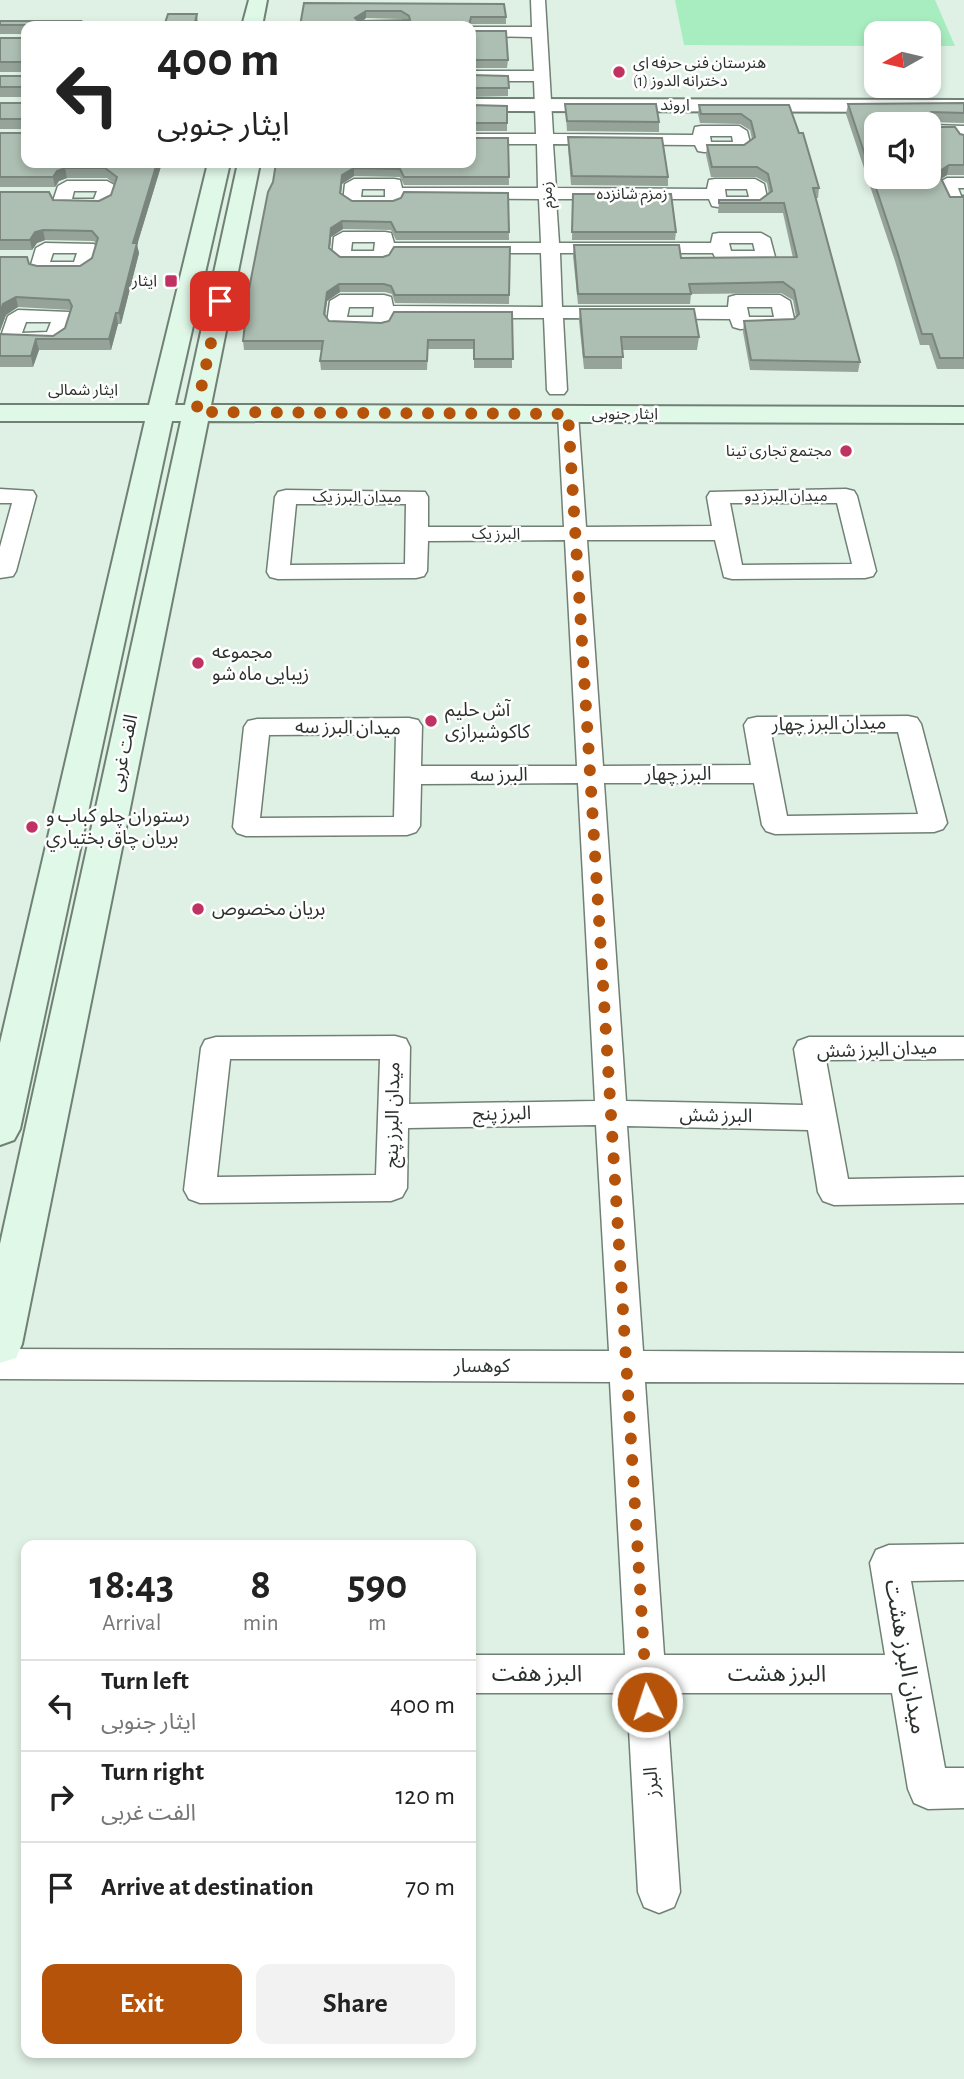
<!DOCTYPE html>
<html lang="en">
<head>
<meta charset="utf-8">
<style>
	body { margin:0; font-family:"Alegreya Sans","Noto Sans Arabic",sans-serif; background:#f2f2f2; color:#222; height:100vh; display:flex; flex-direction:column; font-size:26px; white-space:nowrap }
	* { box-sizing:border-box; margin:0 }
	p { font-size:23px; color:#767676 }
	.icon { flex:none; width:38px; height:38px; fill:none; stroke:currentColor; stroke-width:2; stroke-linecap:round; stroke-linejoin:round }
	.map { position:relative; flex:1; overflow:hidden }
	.details { position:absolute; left:21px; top:1540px; width:455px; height:518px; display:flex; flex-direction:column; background:#fff; border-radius:14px; box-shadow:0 4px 10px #0003 }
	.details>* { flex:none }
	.banner { position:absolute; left:21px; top:21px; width:455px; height:147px; border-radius:14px; box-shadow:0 4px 10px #0003; background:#fff; color:#222; overflow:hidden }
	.needle { width:46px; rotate:262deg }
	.controls { position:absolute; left:864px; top:21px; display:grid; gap:14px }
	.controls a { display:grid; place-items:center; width:77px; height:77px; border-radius:14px; background:#fff; box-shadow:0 4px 10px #0003; font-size:35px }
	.pin { position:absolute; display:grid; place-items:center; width:60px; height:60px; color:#fff; margin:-30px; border-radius:14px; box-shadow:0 4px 10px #0006 }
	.me { position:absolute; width:77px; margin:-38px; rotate:356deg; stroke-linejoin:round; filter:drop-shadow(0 0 5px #0008) }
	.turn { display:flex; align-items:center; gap:24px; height:147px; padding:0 21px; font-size:32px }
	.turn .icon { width:91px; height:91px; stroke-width:2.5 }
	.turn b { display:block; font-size:49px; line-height:60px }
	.eta { display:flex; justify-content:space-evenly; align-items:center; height:119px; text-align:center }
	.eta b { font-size:42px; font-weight:600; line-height:49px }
	.action { display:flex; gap:14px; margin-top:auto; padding:14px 21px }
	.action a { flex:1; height:80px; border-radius:14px; background:#b45309; color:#fff; font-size:28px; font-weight:600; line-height:80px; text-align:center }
	.action a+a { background:#f2f2f2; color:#222 }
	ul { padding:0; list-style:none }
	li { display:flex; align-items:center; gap:21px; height:91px; padding:0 21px; border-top:2px solid #e0e0e0 }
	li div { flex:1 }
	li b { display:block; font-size:26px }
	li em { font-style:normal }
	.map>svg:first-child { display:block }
</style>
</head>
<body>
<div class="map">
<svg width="964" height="2079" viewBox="0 0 964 2079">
	<rect width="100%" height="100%" fill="#dff0e4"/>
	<path fill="#a8edc0" d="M675,0H935L955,46H929V33H877V46L684,45Z"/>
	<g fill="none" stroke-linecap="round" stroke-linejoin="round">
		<defs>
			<path id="minor" d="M531,0H545L553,134L693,135L695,127L701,126H739L747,131L751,147L743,152H704L698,151L695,145L553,144L556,188L707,189L709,180L715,179H755L764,184L768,202L759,207H718L712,206L709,199H556L559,243H711L713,234L719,233H761L770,238L775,257L766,263H723L717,261L713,253H560L562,307H728L729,297L736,295H780L790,301L795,323L792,327L740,329L733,327L730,319L563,318L567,390L564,394H550L547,390L544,318H392L389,327L382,329L330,327L327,323L330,301L340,295H384L391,297L393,306L543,307L541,253H393L389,261L383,263H341L332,257L334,237L343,232H385L391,233L394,243H541L539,199L402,198L399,206L393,207H352L343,202L345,184L354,179H394L400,180L402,188H538L537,144H471V134H536L534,81H471V71H534L532,37L471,36V27H532ZM710,136H732L733,142H711ZM362,189H385V197H361ZM725,189H747L749,197H726ZM352,242H375L374,251H351ZM729,243H753L755,251H731ZM349,307H374L373,317H347ZM747,307H772L774,317H749Z
				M929,125L964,126V143L958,142L955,135H929Z
				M947,178H964V188H958L961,196H964V206L948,205L938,183Z
				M67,181H107L116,186L107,208H55L52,204L58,186ZM74,191H97L94,199H72Z
				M45,243L94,244L97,248L91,268L82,274L32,272L30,268L36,248ZM53,253H77L74,262H50Z
				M18,310L69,312L72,316L65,338L55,344L3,343L0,339L8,316ZM26,322H51L47,332L22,333Z
				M568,408L575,410L578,414L586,527L712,526L707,497L710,492L846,489L854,491L857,496L876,571L873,576L865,578L732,579L724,577L715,540H587L603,766L751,765L744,725L748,719L757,717L908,716L917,718L921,724L947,823L943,829L934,832L775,834L766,831L762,825L754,783H604L626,1101L803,1105L794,1049L798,1041L809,1037H964V1059L826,1060L848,1179L964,1177V1203L834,1205L823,1201L818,1192L808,1130L627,1126L643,1351L964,1353V1383L645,1382L664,1655H885L870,1563L876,1550L889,1545L964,1544V1580L911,1581L945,1768H964V1808L928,1809L914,1803L908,1789L892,1693H666L680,1892L674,1907L659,1913L644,1907L638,1892L627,1693H471V1655H625L610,1382L0,1379V1349L609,1351L596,1125L408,1128L407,1188L402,1197L391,1201L200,1203L189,1199L184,1190L201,1048L205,1040L216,1037L395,1036L406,1039L410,1047L409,1104L595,1101L578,783L421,784L420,826L416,832L407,835L246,836L237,833L233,827L244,727L248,721L257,719L409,718L418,720L422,726L421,766H577L565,540L428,541L427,571L424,576L416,578L278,579L270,577L267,572L275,497L278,492L286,490L425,492L428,497V527H564L558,414L561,410ZM730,503H837L852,564L742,565ZM296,504H406L405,564L290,565ZM898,732L918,814L787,816L771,733ZM396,734L394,817L260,818L269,735ZM230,1059H380L376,1175L217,1177Z
				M0,489L33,491L36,496L16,571L13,576L0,578V547L12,503H0Z"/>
			<path id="tertiary" d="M471,99L964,100V112L471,111Z"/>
			<path id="secondary" d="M249,0H267L262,26H242Z
				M208,163H230L175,405H185L238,163H260L211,405L964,407V423L208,421L22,1344L16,1358L0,1363V1244L181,421H172L20,1129L14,1140L0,1145V1043L145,421H0V405H149Z"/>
		</defs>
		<use href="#minor" stroke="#708075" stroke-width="3"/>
		<use href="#tertiary" stroke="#708075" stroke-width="4"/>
		<use href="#secondary" stroke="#708075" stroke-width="4"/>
		<use href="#minor" fill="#fff" fill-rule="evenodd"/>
		<use href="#tertiary" fill="#fff" fill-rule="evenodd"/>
		<use href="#secondary" fill="#e0f8e8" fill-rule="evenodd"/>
	</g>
	<path fill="#95a399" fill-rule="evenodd" d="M304,3L506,17V24H471V26H300ZM366,18L401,19L403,20L363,21Z
		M0,21H81L26,26L162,163L137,245L139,253L121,324H118L111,350H39L33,367H0V334L53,336L65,328L71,310L18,307L6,315L0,331V257L37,266H80L92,258L96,244L94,241L45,240L37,243L32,250H0V192L53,200L99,201L111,195L114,184L107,178H67L59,181L55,187H0V133H26V129H0V103H26V97H0V76H26V72H0V38H26V34H0Z
		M471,31L508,60L507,68H471V70Z
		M471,75L508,76V96L471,97Z
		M964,103V123L929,122L877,124L964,135V175H947L941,179L950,197H964V369H937L929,345H920L895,261L846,114L848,104Z
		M565,104L659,122V132L567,131Z
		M471,105L507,106V131H471Z
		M699,105H789L819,188L818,198H816L860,362L858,372L750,370L743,332L744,321L794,319L796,317L793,300L781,293L691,294L690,304H578L573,256L574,245L681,258H793L783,213H718L719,200H760L769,194L767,183L756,177H711L706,155L707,145H744L752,139L750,130L740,124L700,123L698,114Z
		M568,137L668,177V186L571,185L568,147Z
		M508,138L509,185H404L400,177L354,176L342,184L341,194L352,201H393L508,193L509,240H396L391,230L343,229L331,237L330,249L340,257H383L510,247L509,304L395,303L392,294L385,292H340L327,301L325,316L329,321L381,323L512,312V368H474V349H428L427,370H321L320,361L322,350H244L243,341L273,182Z
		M573,194L676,232L675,240H572Z
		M580,309L699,337L697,350H622V369H584L579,321Z"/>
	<path fill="#79857d" d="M366,11V18L355,26V18Z
		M197,14L198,26H194Z
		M157,163H162L137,245L139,253L121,324L119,313L133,243Z
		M949,165L947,175L936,182L938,172Z
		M65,168L67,178L59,181L55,187L53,177L57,171Z
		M354,168V176L342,184L340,202V193L342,175Z
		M342,221L343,229L331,237L329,257V248L331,228Z
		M43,230L45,240L37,243L32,250L30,240L35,232Z
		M339,284L340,292L327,301L324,323V314L327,292Z
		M16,297L18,307L6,315L0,331V313L3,304Z
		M116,313L118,324L111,350L109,339Z
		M36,339L39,350L33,367L31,356Z"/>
	<path fill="#adbeb2" stroke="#79857d" stroke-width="2" fill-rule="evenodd" d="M304,3L504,4L506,17H471L469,26H300ZM366,11H401L409,16L410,20L358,21L355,18Z
		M168,14H197L194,26H164Z
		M0,21H81L79,26H26V163H157L133,243H137L119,313H116L109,339H36L31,356H0V334L53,336L65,328L72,306L69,300L16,297L3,304L0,313V257H27L29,264L37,266H80L92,258L98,238L92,231L43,230L35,232L30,240H0V192H49L53,200L99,201L111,195L117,177L105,168H65L57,171L53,177H0V133H26V119H0V103H26V87H0V76H26V62H0V38H26V25H0Z
		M471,31H506L508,60H471V61Z
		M471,75L508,76L509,88H471Z
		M964,103V113L931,112L928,115L929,124H877V177H929V127H955L960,134L964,135V165H949L938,172L950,197H964V358H940L932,334H922L897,251L848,104Z
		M565,104H656L659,122L567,121Z
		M471,105L507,106V123H471V124Z
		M699,105H789L799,133H803L819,188H813L860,362L751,360L744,321L794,319L799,314L794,290L783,282L689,284L691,294H578L574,245H679L681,258L797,257L784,203H719V200H760L772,191L768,174L757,167H712L707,145H744L755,137L751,121L741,114H701Z
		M568,137L662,138L668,177L572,176Z
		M471,138H508L509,177H404L400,169L354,168L342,175L340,193L352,201H393L401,198L404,192L508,193L509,232H396L391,222L342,221L331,228L329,248L340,257H383L389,255L394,247H510L509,295H395L391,286L384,284H339L327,292L324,314L329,321L381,323L389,321L394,312H512L513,359H474V340H428L427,361H320L323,341H243L249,289L268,192L273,182L276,163H471Z
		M573,194H671L676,232H572Z
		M580,309H694L699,337H621L623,357H584Z"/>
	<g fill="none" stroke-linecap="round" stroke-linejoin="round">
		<path stroke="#b45309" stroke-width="12" stroke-dasharray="0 21.6" d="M220,301L196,412L568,414L647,1702"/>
	</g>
	<g fill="#c03262" stroke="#fff" stroke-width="2.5">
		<circle cx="619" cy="72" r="7"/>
		<rect x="164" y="274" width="14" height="14" rx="3.5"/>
		<circle cx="846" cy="451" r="7"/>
		<circle cx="198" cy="663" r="7"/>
		<circle cx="431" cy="721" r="7"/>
		<circle cx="32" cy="827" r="7"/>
		<circle cx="198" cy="909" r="7"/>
	</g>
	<g text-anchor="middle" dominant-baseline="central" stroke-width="5" stroke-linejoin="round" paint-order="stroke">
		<g font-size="16" fill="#2b312d" stroke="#fff" text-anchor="end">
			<text x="633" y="63" text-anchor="start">هنرستان فنی حرفه ای<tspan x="633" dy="18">دخترانه الدوز (1)</tspan></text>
			<text x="157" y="281">ایثار</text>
			<text x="832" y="451">مجتمع تجاری تینا</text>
		</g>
		<g font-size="16" fill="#2b312d" stroke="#fff">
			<text x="675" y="105">اروند</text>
			<text x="632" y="194">زمزم شانزده</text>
			<text transform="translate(547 195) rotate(-93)">زمزم</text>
			<text x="83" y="390">ایثار شمالی</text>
			<text x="625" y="414">ایثار جنوبی</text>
			<text x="786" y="496">میدان البرز دو</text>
			<text x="357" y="497">میدان البرز یک</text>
			<text x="496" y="534">البرز یک</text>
		</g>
		<g font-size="19" fill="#2b312d" stroke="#fff" text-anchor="start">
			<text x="212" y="652">مجموعه<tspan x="212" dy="22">زیبایی ماه شو</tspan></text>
			<text x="445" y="710">آش حلیم<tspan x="445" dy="22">کاکوشیرازی</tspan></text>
			<text x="46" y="816">رستوران چلو كباب و<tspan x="46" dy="22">بريان چاق بختياري</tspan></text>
			<text x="212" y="909">بریان مخصوص</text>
		</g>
		<g font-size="19" fill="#2b312d" stroke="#fff">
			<text transform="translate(829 724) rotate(-1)">میدان البرز چهار</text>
			<text transform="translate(348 728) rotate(1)">میدان البرز سه</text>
			<text transform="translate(124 753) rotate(-78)">الفت غربی</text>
			<text x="678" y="774">البرز چهار</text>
			<text x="499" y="775">البرز سه</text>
			<text transform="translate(877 1050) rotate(-2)">میدان البرز شش</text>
			<text transform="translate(502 1114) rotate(-1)">البرز پنج</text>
			<text transform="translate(393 1115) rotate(-89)">میدان البرز پنج</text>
			<text transform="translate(716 1116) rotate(1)">البرز شش</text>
			<text x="482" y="1366">کوهسار</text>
			<text transform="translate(652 1782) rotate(-94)">البرز</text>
		</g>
		<g font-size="23" fill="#2b312d" stroke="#fff">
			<text transform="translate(905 1657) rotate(80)">میدان البرز هشت</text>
			<text x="537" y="1674">البرز هفت</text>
			<text x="777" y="1674">البرز هشت</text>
		</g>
	</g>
</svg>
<div class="controls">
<a><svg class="needle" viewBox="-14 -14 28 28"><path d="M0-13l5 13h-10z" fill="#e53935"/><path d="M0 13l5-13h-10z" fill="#767676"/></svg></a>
<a><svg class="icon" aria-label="sound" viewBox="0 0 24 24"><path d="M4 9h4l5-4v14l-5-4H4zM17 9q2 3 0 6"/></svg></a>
</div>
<div class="pin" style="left:220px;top:301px;background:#d93025"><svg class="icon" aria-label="arrive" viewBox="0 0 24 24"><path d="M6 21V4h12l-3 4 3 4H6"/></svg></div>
<svg class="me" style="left:647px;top:1702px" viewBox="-20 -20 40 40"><circle r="17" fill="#b45309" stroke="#fff" stroke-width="3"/><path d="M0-11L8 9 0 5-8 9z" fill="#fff"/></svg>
<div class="banner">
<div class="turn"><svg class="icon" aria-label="left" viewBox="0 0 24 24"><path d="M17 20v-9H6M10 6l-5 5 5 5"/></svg><div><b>400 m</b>ایثار جنوبی</div></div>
</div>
<section class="details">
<div class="eta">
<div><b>18:43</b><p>Arrival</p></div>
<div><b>8</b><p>min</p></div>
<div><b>590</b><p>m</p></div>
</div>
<ul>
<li><svg class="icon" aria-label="left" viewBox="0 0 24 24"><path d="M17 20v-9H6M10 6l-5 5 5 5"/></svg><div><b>Turn left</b><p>ایثار جنوبی</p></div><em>400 m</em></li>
<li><svg class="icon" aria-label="right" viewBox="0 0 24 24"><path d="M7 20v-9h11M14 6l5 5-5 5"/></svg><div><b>Turn right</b><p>الفت غربی</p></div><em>120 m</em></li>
<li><svg class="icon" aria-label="arrive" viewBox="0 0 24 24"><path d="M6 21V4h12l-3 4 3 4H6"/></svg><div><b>Arrive at destination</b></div><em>70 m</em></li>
</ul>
<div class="action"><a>Exit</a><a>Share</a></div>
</section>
</div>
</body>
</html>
